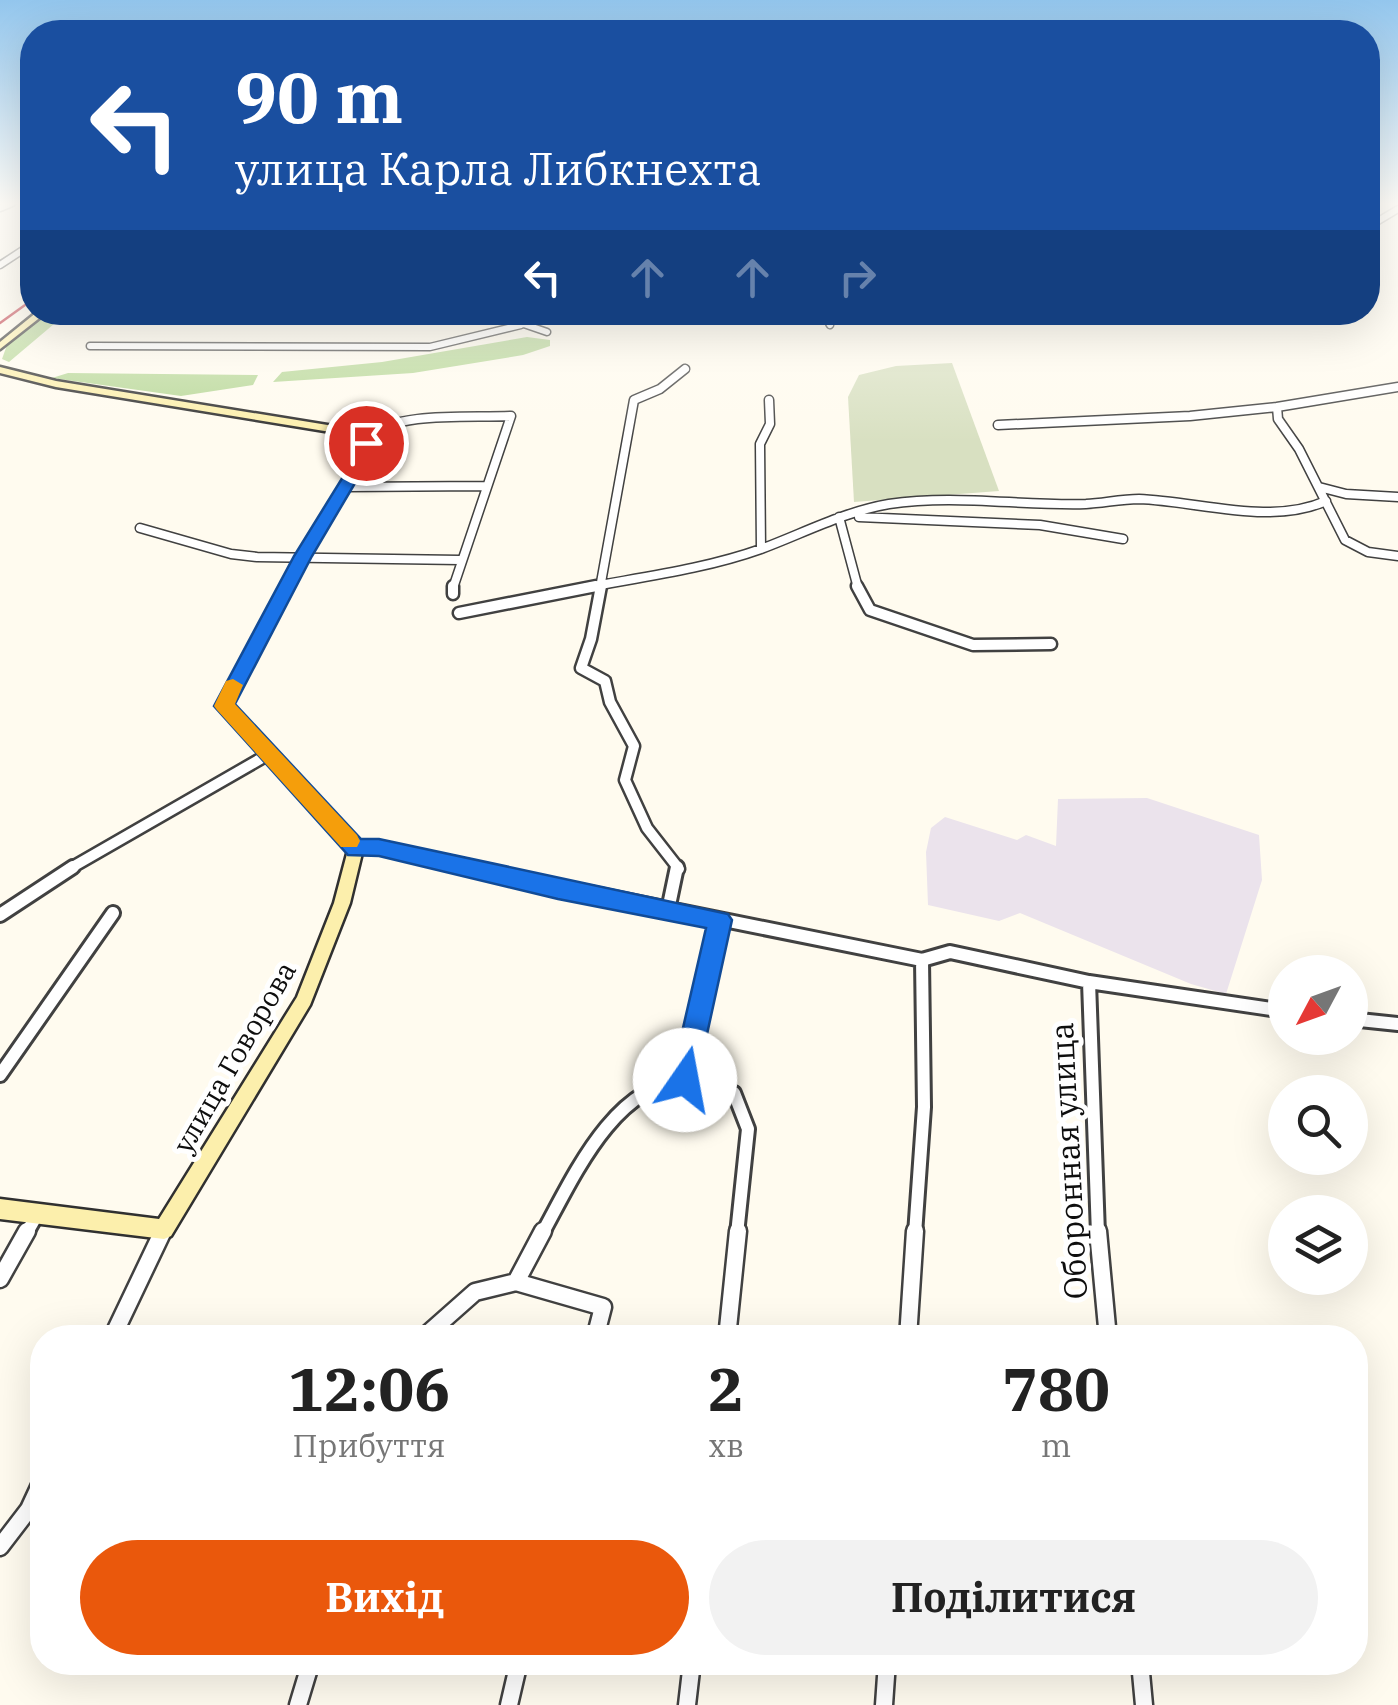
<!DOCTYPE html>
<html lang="uk">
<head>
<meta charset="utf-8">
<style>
	body { margin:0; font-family:"IBM Plex Serif",serif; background:#f2f2f2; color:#222; height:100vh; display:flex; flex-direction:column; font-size:38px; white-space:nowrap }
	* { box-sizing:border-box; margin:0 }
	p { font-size:32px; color:#767676 }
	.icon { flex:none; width:55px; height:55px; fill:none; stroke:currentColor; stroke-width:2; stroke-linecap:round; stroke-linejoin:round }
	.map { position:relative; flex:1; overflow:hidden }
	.sheet { position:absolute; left:30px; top:1325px; width:1338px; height:350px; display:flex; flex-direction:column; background:#fff; border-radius:40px; box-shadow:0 10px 40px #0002 }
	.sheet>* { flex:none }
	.guide { position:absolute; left:20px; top:20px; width:1360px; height:305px; border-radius:40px; box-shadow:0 10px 40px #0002; background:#1a4fa0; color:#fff; overflow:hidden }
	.needle { width:65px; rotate:229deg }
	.fabs { position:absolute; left:1268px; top:955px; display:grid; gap:20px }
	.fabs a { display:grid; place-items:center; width:100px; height:100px; border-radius:50%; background:#fff; box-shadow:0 10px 40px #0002; font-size:50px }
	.pin { position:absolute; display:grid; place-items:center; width:85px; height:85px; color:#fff; margin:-42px; border:5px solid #fff; border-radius:50%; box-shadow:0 2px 10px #0007 }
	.me { position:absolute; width:110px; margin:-55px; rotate:12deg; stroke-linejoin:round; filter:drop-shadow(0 0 8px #0008) }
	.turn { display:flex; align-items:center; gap:35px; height:210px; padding:0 50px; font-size:45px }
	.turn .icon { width:130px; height:130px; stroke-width:2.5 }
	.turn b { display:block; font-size:70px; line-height:85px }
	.lanes { display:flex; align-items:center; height:95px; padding:0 50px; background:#0003; justify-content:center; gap:50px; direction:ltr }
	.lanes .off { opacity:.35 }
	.eta { display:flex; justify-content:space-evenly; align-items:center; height:170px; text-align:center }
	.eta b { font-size:60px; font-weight:700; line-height:70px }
	.primary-button { display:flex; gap:20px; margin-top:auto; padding:20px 50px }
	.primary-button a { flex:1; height:115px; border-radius:60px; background:#ea580c; color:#fff; font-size:40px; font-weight:700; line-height:115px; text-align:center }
	.primary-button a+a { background:#f2f2f2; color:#222 }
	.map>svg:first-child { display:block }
</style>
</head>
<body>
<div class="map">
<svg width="1398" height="1705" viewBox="0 0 1398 1705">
	<rect width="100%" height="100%" fill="#fffbef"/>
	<path fill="#ebe3ec" d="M1147,798L1259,835L1262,880L1226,994L1191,984L1020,913L999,921L928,905L926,852L931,828L945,817L1017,840L1026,835L1056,846L1058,799Z"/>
	<path fill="#b9d899" d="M49,313H67L9,362L2,359L7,345Z
		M527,337L550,340V346L523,355L413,373L273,382L282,372L382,362Z
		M68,373L258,375L253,385L181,396L52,378Z"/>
	<path fill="#d8e0c1" d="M952,363L999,491L854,502L848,397L859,375L896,366Z"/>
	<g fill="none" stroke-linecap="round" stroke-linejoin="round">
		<defs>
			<path id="street-far4" d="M0,208L12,203
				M1368,227L1398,209
				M0,265L32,244
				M489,312L547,332
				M823,312L830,325
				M1177,312L1195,318
				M90,346L430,347L521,325
				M682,371L685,369"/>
			<path id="street-far3" d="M1398,387L1277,407L1278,419L1299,449L1345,540L1368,552L1398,556
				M998,425L1190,416L1277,407
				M362,437C403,411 464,418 511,416L453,588
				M345,487L485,486
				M1319,487L1346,494L1398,497
				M839,517L858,588
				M859,517L1040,525L1123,539
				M140,528L231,554L257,557L460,560
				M761,549L760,444L770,424L769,400
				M584,588C642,577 705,569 761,549C804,533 843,512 889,504C955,494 1020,506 1086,504C1104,503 1121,499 1139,499C1198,501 1270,526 1326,501
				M600,588L634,400L660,389L685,369"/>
			<path id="street-far2" d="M601,586L591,639L581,668L605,681L610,702L634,746L625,780L647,828L679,869
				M857,586L870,610L973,645L1051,644
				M453,594V586
				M459,613L596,586
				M356,849L379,848L472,869
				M69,869L269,754"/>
			<path id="street-far1" d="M461,867L922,960L950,952L1089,982L1285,1011
				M668,910L677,867
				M0,915L73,867
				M720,921L685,1080L734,1093L748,1129L737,1234
				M1089,982L1098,1234
				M1350,1019L1398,1024
				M0,1075L113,913
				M26,1234L38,1213
				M162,1234L164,1229
				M542,1234C573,1178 613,1085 685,1080
				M915,1234L924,1107L922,960"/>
			<path id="street" d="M1098,1231L1108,1338
				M0,1279L27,1231
				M516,1282L603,1307L595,1338
				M112,1338L163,1231
				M423,1338L475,1292L516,1282L543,1231
				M727,1338L738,1231
				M908,1338L915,1231
				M0,1547L29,1509L42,1481
				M1140,1662L1144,1705
				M298,1705L311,1662
				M509,1705L519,1662
				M687,1705L692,1662
				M884,1705L887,1662"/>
			<path id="secondary" d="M37,312H47L0,349V342Z
				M0,367L56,381L352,429L365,435L372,451L310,555L231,705L361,845L363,849L350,903L310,1005L171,1236L164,1239L0,1219V1199L159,1219L297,997L334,903L348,850L217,706L298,555L362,451L358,439L349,435L56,387L0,373Z"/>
		</defs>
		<use href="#street-far4" stroke="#414141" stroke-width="9"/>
		<use href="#street-far3" stroke="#414141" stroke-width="11"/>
		<use href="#street-far2" stroke="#414141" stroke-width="15"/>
		<use href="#street-far1" stroke="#414141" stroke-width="18"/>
		<use href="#street" stroke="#414141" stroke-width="21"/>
		<use href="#secondary" stroke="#303030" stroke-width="5"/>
		<use href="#street-far4" stroke="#fff" stroke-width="6"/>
		<use href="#street-far3" stroke="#fff" stroke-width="8"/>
		<use href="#street-far2" stroke="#fff" stroke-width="10"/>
		<use href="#street-far1" stroke="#fff" stroke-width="12"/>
		<use href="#street" stroke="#fff" stroke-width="16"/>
		<use href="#secondary" fill="#fcefac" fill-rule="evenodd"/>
		<path stroke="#ba2a39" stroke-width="2.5" d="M0,323L32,300"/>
	</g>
	<linearGradient id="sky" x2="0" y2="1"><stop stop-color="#93c6ed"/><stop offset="0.46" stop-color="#fffdf8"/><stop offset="1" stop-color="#fffdf8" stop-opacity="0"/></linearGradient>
	<rect width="1398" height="442" fill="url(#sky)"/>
	<path fill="#1a73e8" stroke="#114b97" stroke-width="2.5" d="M361,440H371L374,451L312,556L235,704L361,839H379L728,914L732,920L695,1089L685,1092L675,1089L671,1080L706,928L558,899L379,856L348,855L214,706L294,556L359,451Z"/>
	<path fill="#f59e0b" d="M233,679L243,685L235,704L357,835L360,841L357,847H341L217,710L214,706L226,681Z"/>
	<g text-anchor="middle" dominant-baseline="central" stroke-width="10" stroke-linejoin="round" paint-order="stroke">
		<g font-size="28" fill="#0e0e0e" stroke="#fff">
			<text transform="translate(234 1057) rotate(-60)">улица Говорова</text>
		</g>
		<g font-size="32" fill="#0e0e0e" stroke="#fff">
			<text transform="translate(1068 1161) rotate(-93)">Оборонная улица</text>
		</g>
	</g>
</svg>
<div class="fabs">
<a><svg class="needle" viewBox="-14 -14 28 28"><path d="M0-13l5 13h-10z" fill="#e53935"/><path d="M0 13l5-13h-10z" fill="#767676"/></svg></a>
<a><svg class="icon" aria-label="search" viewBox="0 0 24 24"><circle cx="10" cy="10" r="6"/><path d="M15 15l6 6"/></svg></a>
<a><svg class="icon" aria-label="layers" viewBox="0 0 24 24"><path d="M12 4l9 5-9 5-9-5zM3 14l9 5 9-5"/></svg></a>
</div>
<div class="pin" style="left:366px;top:443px;background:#d93025"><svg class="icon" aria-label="arrive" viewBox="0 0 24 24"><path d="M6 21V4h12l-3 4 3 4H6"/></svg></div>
<svg class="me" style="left:685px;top:1080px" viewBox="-20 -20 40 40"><circle r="19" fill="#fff"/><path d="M0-13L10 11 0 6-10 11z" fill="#1a73e8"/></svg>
<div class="guide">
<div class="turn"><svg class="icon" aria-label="left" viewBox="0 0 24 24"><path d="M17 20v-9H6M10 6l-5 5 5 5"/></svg><div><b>90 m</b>улица Карла Либкнехта</div></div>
<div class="lanes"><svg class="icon" aria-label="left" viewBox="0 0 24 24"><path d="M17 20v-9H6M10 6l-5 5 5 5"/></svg><svg class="icon off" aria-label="ahead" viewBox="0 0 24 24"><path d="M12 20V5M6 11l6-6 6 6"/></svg><svg class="icon off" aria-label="ahead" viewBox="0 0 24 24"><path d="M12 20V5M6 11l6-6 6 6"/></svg><svg class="icon off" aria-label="right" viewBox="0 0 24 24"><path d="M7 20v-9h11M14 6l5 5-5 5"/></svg></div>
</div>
<section class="sheet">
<div class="eta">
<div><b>12:06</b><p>Прибуття</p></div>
<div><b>2</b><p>хв</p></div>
<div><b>780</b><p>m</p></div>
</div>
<div class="primary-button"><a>Вихід</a><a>Поділитися</a></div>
</section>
</div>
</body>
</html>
